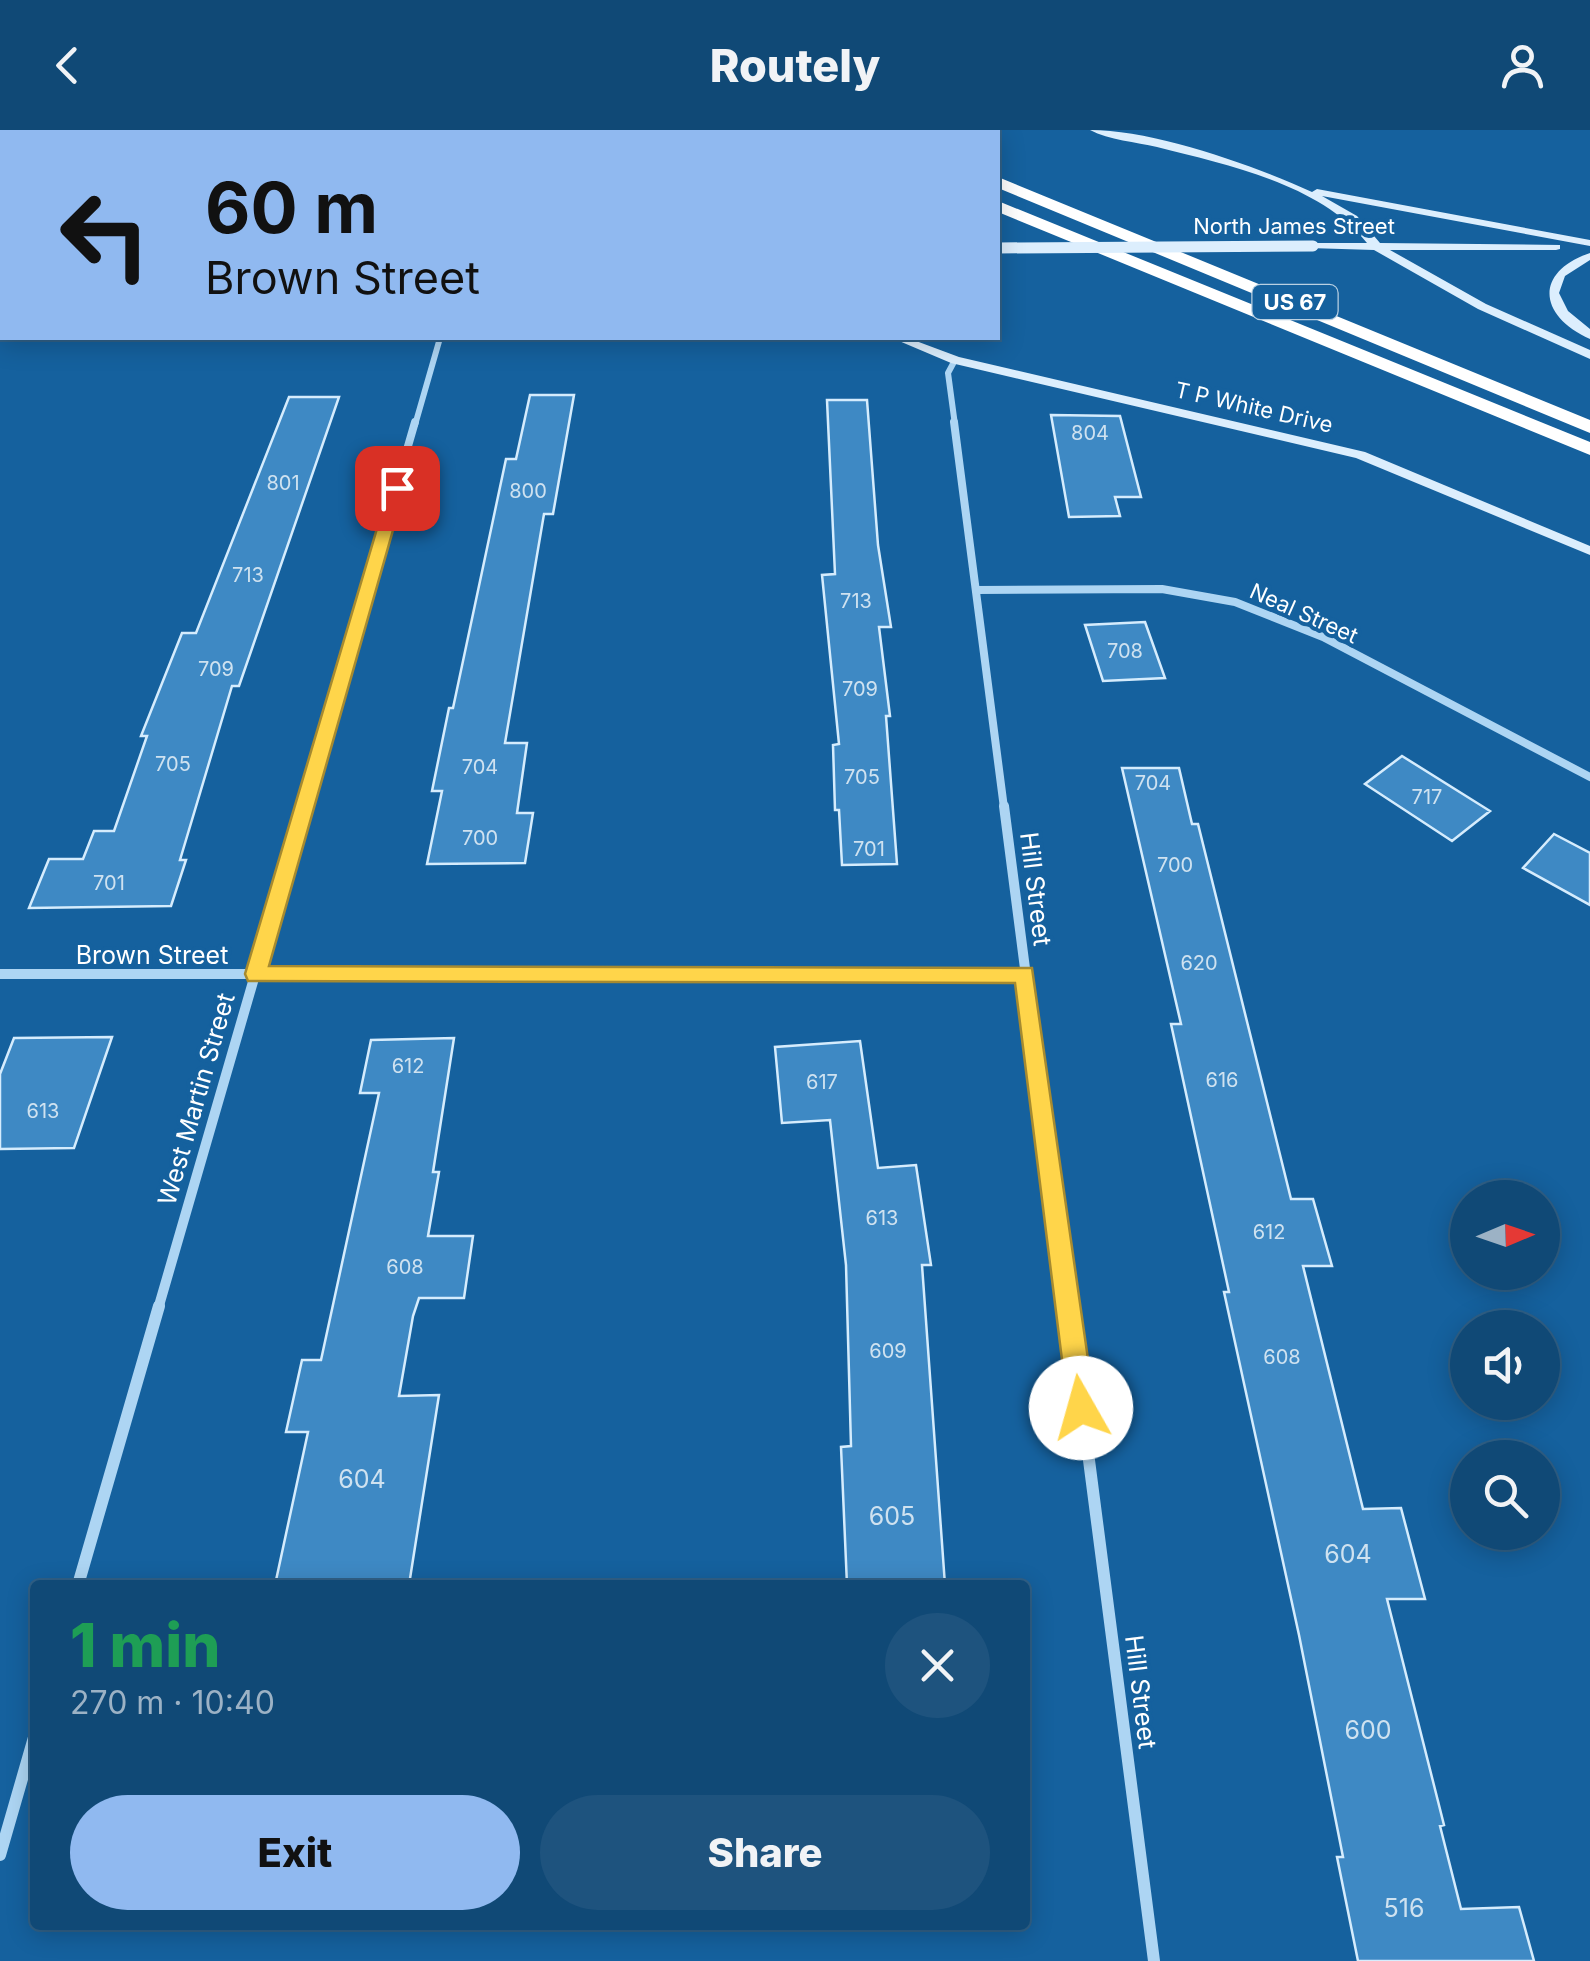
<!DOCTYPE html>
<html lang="en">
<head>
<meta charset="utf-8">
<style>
	body { margin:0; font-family:Inter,sans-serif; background:#1e537e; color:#f1f3f6; height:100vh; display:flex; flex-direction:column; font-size:38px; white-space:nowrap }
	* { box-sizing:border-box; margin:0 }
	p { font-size:32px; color:#9cb2c5 }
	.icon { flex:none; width:55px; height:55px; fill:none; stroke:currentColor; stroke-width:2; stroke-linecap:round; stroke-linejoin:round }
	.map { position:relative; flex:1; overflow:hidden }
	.drawer { position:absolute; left:30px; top:1450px; width:1000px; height:350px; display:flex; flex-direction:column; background:#104976; border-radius:10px; box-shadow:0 5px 25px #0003,0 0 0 2px #306188 }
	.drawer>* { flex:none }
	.banner { position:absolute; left:0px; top:0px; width:1000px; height:210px; box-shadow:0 5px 25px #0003,0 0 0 2px #306188; background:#90b9f0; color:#111; overflow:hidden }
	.needle { width:65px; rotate:88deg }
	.tools { position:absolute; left:1450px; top:1050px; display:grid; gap:20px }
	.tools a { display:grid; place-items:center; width:110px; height:110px; border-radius:50%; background:#104976; box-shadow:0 5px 25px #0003,0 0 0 2px #306188; font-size:50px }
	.pin { position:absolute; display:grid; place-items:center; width:85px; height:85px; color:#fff; margin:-42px; border-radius:20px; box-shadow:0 5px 15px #0006 }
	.me { position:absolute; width:110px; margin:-55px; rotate:353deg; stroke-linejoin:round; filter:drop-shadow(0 0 8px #0008) }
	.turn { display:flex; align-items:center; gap:35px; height:210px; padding:0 40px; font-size:45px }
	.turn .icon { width:130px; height:130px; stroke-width:2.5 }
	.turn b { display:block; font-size:70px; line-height:85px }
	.round { display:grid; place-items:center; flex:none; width:105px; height:105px; border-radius:52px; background:#1e537e }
	.overview { display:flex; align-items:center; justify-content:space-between; height:170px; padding:0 40px }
	h1 { font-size:60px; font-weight:800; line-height:75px; color:#1e9e55 }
	.cta { display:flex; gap:20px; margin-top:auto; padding:20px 40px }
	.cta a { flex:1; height:115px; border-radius:60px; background:#90b9f0; color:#111; font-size:40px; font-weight:800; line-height:115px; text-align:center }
	.cta a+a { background:#1e537e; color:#f1f3f6 }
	header { display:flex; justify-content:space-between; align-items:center; height:130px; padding:0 40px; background:#104976; font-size:45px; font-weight:800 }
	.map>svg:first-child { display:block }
</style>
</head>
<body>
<header><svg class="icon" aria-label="back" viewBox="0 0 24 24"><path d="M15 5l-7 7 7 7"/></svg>Routely<svg class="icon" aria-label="person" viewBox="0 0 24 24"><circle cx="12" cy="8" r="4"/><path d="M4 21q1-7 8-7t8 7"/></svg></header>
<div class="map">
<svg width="1590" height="1831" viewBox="0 0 1590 1831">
	<rect width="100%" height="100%" fill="#15619e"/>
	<path fill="#3e89c4" stroke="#d5ecfd" stroke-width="2.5" d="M530,265H574L553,384H544L505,613H527L517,683H533L525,733L427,734L442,661H432L449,578H453L506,329H516Z
		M289,267H339L239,556H232L180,730H186L171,776L29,778L49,729H83L94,701H114L147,606H141L182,503H196Z
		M827,270H867L878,415L891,497H879L890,586H886L897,734L842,735L839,680H835L833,615L839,614L822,445L835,444Z
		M1051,285L1120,286L1141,367H1115L1120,386L1069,387Z
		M1145,492L1165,548L1103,551L1085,495Z
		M1402,626L1490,681L1452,711L1365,654Z
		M1122,638H1179L1192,694H1198L1291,1069H1313L1332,1136H1303L1363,1379L1401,1378L1425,1469H1387L1444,1695L1440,1696L1461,1779L1519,1777L1534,1831H1358L1337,1727H1343L1299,1505L1224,1162H1229L1171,894H1181Z
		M1554,704L1590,723V775L1523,738Z
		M112,907L74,1018L0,1019V944L14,908Z
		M454,908L433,1042H439L428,1106H473L464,1168H419L413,1186L399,1266L439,1265L409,1455H275L308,1302H286L302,1230H321L379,963H360L371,910Z
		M860,911L878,1038L916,1035L931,1135H922L945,1455H847L841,1317L851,1316L846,1135L830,990L782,993L775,917Z"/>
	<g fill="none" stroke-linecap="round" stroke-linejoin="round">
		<path stroke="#add5f3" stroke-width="6" d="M415,295L440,208
			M955,295L948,243L955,230"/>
		<path stroke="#add5f3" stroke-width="8" d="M954,292L1004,678
			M976,460L1162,459L1235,472L1323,507L1590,647
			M303,678L415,292"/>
		<path stroke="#add5f3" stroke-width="10" d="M1004,676L1069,1179
			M0,844H1025
			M158,1179L304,676"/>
		<path stroke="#add5f3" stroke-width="12" d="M1069,1176L1154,1831
			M78,1455L159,1176
			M0,1725L35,1604"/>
		<path fill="#dceefd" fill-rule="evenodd" d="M619,0H634L635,2H621Z
			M1090,0C1154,0 1253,35 1312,62L1317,59L1590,110V116L1322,66L1357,86L1380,113L1560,115V119L1556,120H1390L1486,174L1590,220V229L1478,179L1374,120L1309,118L1307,116L1313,113H1367C1320,54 1228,35 1157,17C1136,12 1109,10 1090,0Z
			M0,122H2V128H0Z
			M1590,123V130L1565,146L1559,163L1568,181L1590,199V209C1538,186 1534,142 1590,123Z
			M892,208H908L959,227L1365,322L1590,416V425L1356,328L951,233Z"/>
		<path fill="#fff" fill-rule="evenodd" d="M803,0H823L825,2H805Z
			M863,0H883L885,2H865Z
			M998,47L1590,290V303L998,58Z
			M998,71L1590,312V325L998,82Z"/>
		<path stroke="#dceefd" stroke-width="11" d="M998,118L1313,116"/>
	</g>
	<path fill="#ffd54a" stroke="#a68a30" stroke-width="2.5" d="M397,353L405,358L269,836L1032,838L1095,1278L1091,1288L1081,1292L1072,1288L1068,1278L1015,853L248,851L245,844L389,358Z"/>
	<g text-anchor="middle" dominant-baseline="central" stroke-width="8" stroke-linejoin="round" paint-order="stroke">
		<g font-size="20" fill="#cfe2f0">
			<text x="1090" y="303">804</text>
			<text x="283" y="353">801</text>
			<text x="528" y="361">800</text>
			<text x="248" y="445">713</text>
			<text x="856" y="471">713</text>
			<text x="1125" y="521">708</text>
			<text x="216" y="539">709</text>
			<text x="860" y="559">709</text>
			<text x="173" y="634">705</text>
			<text x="480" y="637">704</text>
			<text x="862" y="647">705</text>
			<text x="1153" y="653">704</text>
			<text x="1427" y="667">717</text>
			<text x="480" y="708">700</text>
			<text x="869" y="719">701</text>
			<text x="1175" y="735">700</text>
			<text x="109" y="753">701</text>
			<text x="1199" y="833">620</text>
			<text x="408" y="936">612</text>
			<text x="1222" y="950">616</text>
			<text x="822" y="952">617</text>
			<text x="43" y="981">613</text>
			<text x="882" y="1088">613</text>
			<text x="1269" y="1102">612</text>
			<text x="405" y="1137">608</text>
			<text x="888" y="1221">609</text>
			<text x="1282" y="1227">608</text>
		</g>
		<g font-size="22" fill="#fff" stroke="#15619e">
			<text x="1294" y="96">North James Street</text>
			<text transform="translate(1254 277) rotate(13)">T P White Drive</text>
			<text transform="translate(1304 483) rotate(24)">Neal Street</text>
		</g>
		<rect fill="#15619e" stroke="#b9d0e2" stroke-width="2.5" x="1252.5" y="155" width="85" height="34" rx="8"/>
		<g font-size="22" font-weight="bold" fill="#fff">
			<text x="1295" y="172">US 67</text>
		</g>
		<g font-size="25" fill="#fff" stroke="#15619e">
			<text transform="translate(1036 759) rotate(83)">Hill Street</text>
			<text x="152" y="825">Brown Street</text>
			<text transform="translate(196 969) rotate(-74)">West Martin Street</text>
			<text transform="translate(1141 1562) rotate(83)">Hill Street</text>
		</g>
		<g font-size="25" fill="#cfe2f0">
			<text x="362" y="1349">604</text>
			<text x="892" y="1386">605</text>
			<text x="1348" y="1424">604</text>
			<text x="1368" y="1600">600</text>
			<text x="1404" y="1778">516</text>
		</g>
	</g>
</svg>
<div class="tools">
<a><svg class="needle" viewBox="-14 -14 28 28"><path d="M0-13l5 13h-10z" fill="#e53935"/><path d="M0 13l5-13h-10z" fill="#9cb2c5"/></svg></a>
<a><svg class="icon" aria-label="sound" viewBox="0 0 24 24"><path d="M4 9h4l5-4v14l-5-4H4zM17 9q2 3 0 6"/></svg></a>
<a><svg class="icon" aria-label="search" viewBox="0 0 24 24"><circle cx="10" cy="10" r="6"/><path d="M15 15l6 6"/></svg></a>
</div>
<div class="pin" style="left:397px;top:358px;background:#d93025"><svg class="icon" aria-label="arrive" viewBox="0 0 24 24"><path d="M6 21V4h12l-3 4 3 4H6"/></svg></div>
<svg class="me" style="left:1081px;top:1278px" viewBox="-20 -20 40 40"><circle r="19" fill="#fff"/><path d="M0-13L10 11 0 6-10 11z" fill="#ffd54a"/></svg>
<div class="banner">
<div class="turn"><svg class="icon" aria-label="left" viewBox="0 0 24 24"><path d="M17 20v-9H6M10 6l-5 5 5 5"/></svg><div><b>60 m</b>Brown Street</div></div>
</div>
<section class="drawer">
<div class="overview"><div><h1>1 min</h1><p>270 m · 10:40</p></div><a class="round"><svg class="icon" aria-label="close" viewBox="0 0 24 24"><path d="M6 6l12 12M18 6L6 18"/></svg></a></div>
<div class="cta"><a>Exit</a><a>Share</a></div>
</section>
</div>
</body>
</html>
